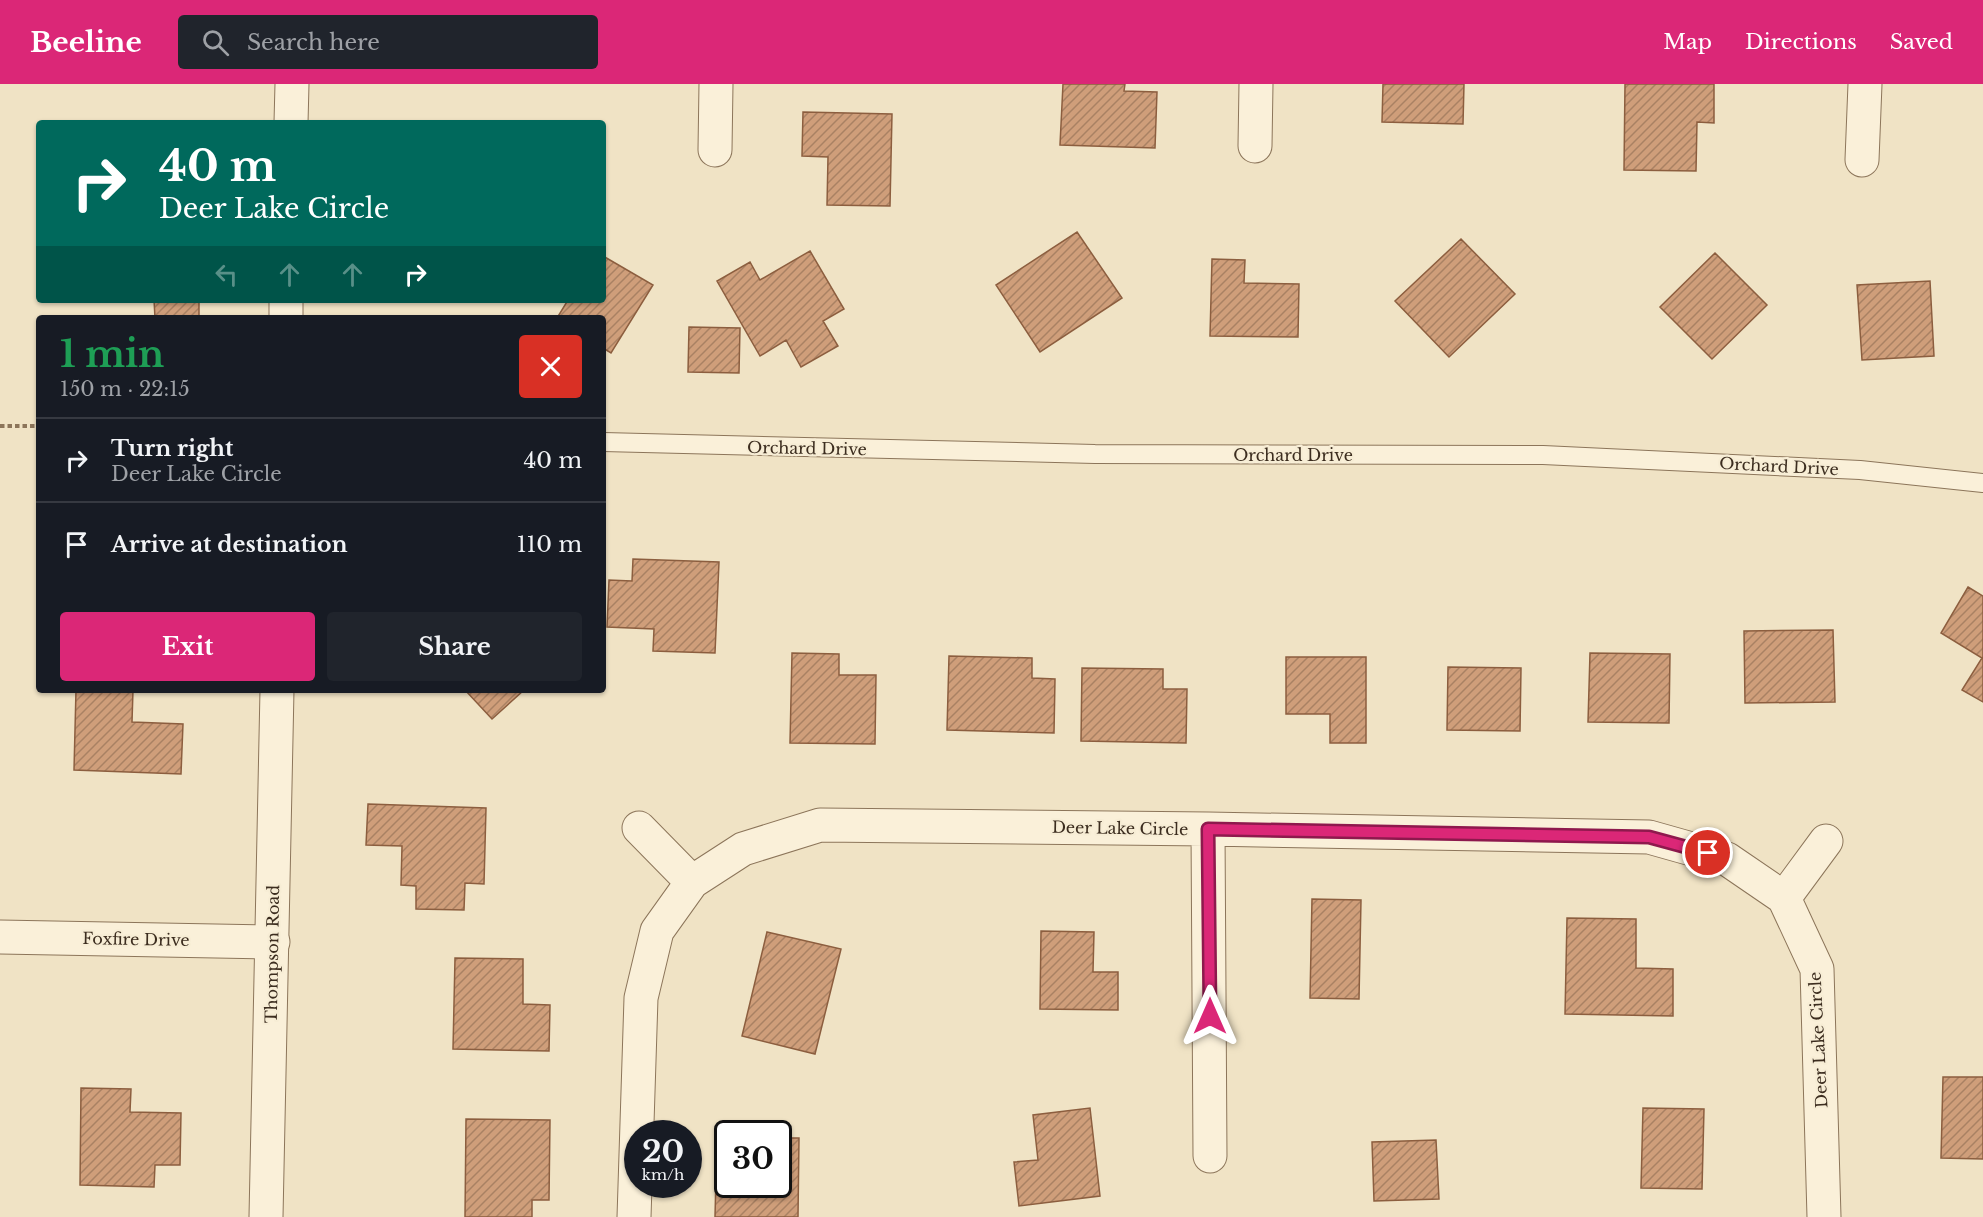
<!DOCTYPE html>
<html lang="en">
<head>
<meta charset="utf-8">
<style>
	body { margin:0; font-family:"Libre Baskerville",serif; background:#20242c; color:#f1f3f6; height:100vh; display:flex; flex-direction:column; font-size:22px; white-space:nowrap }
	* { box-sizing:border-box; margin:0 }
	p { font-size:20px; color:#9ea1a6 }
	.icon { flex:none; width:33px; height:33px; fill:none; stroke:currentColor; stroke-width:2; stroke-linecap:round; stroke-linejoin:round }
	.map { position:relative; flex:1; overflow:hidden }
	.side { position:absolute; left:36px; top:231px; width:570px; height:378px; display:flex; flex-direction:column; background:#171b24; border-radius:6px; box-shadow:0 2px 4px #0004 }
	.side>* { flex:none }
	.guide { position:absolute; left:36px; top:36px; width:570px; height:183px; border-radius:6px; box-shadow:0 2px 4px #0004; background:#00695c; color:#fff; overflow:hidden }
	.speed { position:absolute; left:624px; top:1036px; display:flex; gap:12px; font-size:30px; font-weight:700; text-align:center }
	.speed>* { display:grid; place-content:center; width:78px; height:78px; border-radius:50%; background:#171b24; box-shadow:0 2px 4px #0004; line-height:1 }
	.speed small { font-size:15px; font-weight:400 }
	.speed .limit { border:3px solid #111; border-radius:9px; background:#fff; color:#111 }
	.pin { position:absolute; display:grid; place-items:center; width:51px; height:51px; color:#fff; margin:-26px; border:3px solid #fff; border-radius:50%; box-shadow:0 2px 6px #0007 }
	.me { position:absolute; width:66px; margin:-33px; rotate:0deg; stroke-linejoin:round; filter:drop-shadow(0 0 4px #0008) }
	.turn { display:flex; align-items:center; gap:21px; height:126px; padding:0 24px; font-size:27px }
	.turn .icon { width:78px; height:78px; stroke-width:2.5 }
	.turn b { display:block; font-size:42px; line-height:51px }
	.lanes { display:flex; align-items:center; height:57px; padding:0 24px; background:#0003; justify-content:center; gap:30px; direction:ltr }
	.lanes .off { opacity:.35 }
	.round { display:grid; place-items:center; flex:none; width:63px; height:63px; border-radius:6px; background:#20242c }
	.headline { display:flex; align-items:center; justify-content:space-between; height:102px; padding:0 24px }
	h1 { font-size:36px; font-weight:700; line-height:45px; color:#1e9e55 }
	.cta { display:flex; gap:12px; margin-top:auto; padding:12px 24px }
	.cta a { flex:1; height:69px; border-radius:6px; background:#db2777; color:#fff; font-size:24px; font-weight:700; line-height:69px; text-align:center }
	.cta a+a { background:#20242c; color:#f1f3f6 }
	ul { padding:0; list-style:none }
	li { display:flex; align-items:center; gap:18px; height:84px; padding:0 24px; border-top:2px solid #363941 }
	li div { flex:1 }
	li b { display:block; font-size:22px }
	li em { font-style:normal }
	header { display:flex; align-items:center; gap:36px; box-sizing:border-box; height:84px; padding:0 30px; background:#db2777; color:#fff }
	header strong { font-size:28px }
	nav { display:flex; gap:33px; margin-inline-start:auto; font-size:21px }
	.search { width:420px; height:54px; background:#20242c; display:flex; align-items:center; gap:15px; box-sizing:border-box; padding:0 21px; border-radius:6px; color:#9ea1a6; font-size:22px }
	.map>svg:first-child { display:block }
</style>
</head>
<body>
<header>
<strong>Beeline</strong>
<div class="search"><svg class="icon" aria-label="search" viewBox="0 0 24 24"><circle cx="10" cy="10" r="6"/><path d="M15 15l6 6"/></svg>Search here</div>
<nav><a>Map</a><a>Directions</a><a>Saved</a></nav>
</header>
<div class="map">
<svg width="1983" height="1133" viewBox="0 0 1983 1133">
	<defs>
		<pattern id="building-hatch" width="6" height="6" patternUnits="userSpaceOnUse" patternTransform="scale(1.5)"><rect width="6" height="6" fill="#cf9e7a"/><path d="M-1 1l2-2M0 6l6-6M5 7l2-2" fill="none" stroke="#a98163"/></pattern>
	</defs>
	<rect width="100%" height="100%" fill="#f0e3c5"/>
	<path fill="url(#building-hatch)" stroke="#8c5e3f" stroke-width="1.5" d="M1063,0H1125L1124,7L1157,8L1155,64L1060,61Z
		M1383,0H1464L1463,40L1382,38Z
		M1625,0H1714V39L1697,38L1696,87L1624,86Z
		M803,28L892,30L890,122L827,121L828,73L802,72Z
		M1077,148L1122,214L1040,268L996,201Z
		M1461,155L1515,210L1449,273L1395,217Z
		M810,167L844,225L823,237L838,262L801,283L786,256L760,272L717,197L750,178L760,196Z
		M1715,169L1767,221L1712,275L1660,223Z
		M603,172L653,201L611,269L603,264V234H557L568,216H603Z
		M1212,175L1245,176L1244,199L1299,200L1298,253L1210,252Z
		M1930,197L1934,272L1862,276L1857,201Z
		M154,216H199V234H155Z
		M689,243L740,244L739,289L688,288Z
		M633,475L719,478L715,569L653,567L654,545L607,543L609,496L632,497Z
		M1968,503L1983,512V618L1962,606L1982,574L1941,549Z
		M1833,546L1835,618L1745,619L1744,547Z
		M792,569L839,570V591H876L875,660L790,659Z
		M1590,569L1670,570L1669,639L1588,638Z
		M949,572L1032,574V594L1055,595L1054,649L947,646Z
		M1286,573H1366V659H1330V630H1286Z
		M1448,583L1521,584L1520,647L1447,646Z
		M1082,584L1163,585V605H1187L1186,659L1081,657Z
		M76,606H133L132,638L183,640L181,690L74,686Z
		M465,606H524L492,635Z
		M368,720L486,724L484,800L465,799L464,826L416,825V802L401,801L402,762L366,761Z
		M1312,815L1361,816L1359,915L1310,914Z
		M1567,834L1636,835V884L1673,885V932L1565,930Z
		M1041,847L1094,848L1093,888H1118V926L1040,925Z
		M767,848L841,865L815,970L742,952Z
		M455,874L523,875V920L550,921L549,967L453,965Z
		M1943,993H1983V1075L1941,1074Z
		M81,1004L131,1005L130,1028L181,1029L180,1081H155L154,1103L80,1101Z
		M1090,1024L1100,1112L1019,1122L1014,1078L1038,1076L1033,1031Z
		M1643,1024L1704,1025L1702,1105L1641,1104Z
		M466,1035L550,1036L549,1116H532V1133H465Z
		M717,1053H728V1101H778V1054H799L798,1133H715Z
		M1436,1056L1439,1115L1374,1117L1372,1058Z"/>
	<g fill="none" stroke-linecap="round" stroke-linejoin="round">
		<defs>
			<path id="service" d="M603,358L1095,370L1543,371L1860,386L1983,399"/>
			<path id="minor" d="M1255,62L1256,0
				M715,66L716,0
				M1862,76L1865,0
				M639,744L692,798
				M1208,745L1210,1072
				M1784,814L1826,757
				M0,853L273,858
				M634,1133L641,914L657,847L692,798L743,765L820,741L1208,745L1649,753L1727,775L1784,814L1817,885L1824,1133"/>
			<path id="tertiary" d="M291,39L292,0
				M286,234V216
				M266,1133L277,606"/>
		</defs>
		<use href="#service" stroke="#8c755a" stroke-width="20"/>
		<use href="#minor" stroke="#8c755a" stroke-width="35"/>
		<use href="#tertiary" stroke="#8c755a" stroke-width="35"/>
		<path stroke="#8c755a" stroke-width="4" stroke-dasharray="4.5 3" stroke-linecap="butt" d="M0,342H39"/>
		<use href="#service" stroke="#faf0d9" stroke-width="18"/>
		<use href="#minor" stroke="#faf0d9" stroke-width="33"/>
		<use href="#tertiary" stroke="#faf0d9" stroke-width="33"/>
	</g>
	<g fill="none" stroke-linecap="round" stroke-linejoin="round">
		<defs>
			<path id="route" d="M1210,932L1208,745L1649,753L1708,769"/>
		</defs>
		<use href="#route" stroke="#8e194d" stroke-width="15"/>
		<use href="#route" stroke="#db2777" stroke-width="10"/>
	</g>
	<g text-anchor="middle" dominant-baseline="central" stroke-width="4.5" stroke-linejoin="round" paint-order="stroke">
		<g font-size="16" fill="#3c2d1f" stroke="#f7edd5">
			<text transform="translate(807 364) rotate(1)">Orchard Drive</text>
			<text x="1293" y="371">Orchard Drive</text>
			<text transform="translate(1779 382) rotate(3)">Orchard Drive</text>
			<text transform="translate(1120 744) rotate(1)">Deer Lake Circle</text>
			<text transform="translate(136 855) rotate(1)">Foxfire Drive</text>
			<text transform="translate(272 870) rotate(-89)">Thompson Road</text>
			<text transform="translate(1818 956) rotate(-93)">Deer Lake Circle</text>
		</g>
	</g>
</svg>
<div class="speed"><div>20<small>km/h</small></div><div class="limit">30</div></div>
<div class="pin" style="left:1708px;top:769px;background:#d93025"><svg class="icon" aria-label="arrive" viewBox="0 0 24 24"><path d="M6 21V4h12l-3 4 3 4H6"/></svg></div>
<svg class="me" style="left:1210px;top:932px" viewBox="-20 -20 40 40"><path d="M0-17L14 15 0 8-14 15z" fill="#db2777" stroke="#fff" stroke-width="4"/></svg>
<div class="guide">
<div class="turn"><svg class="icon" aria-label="right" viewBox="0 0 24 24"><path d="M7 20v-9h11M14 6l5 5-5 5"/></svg><div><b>40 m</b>Deer Lake Circle</div></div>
<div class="lanes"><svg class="icon off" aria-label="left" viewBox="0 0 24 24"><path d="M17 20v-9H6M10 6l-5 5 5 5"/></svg><svg class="icon off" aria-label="ahead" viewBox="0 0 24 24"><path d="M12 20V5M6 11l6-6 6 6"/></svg><svg class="icon off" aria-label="ahead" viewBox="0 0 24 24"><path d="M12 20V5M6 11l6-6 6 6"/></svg><svg class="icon" aria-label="right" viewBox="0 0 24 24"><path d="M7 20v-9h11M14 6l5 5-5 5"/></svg></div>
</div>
<section class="side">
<div class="headline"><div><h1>1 min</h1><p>150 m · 22:15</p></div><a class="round" style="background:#d93025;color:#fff"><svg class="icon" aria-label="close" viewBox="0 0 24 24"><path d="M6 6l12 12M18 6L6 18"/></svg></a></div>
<ul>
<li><svg class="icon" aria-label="right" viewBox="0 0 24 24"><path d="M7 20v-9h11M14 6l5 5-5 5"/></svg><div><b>Turn right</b><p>Deer Lake Circle</p></div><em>40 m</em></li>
<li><svg class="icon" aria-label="arrive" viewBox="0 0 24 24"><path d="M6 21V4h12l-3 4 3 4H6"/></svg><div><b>Arrive at destination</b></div><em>110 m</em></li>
</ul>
<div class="cta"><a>Exit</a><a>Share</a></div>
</section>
</div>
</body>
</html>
